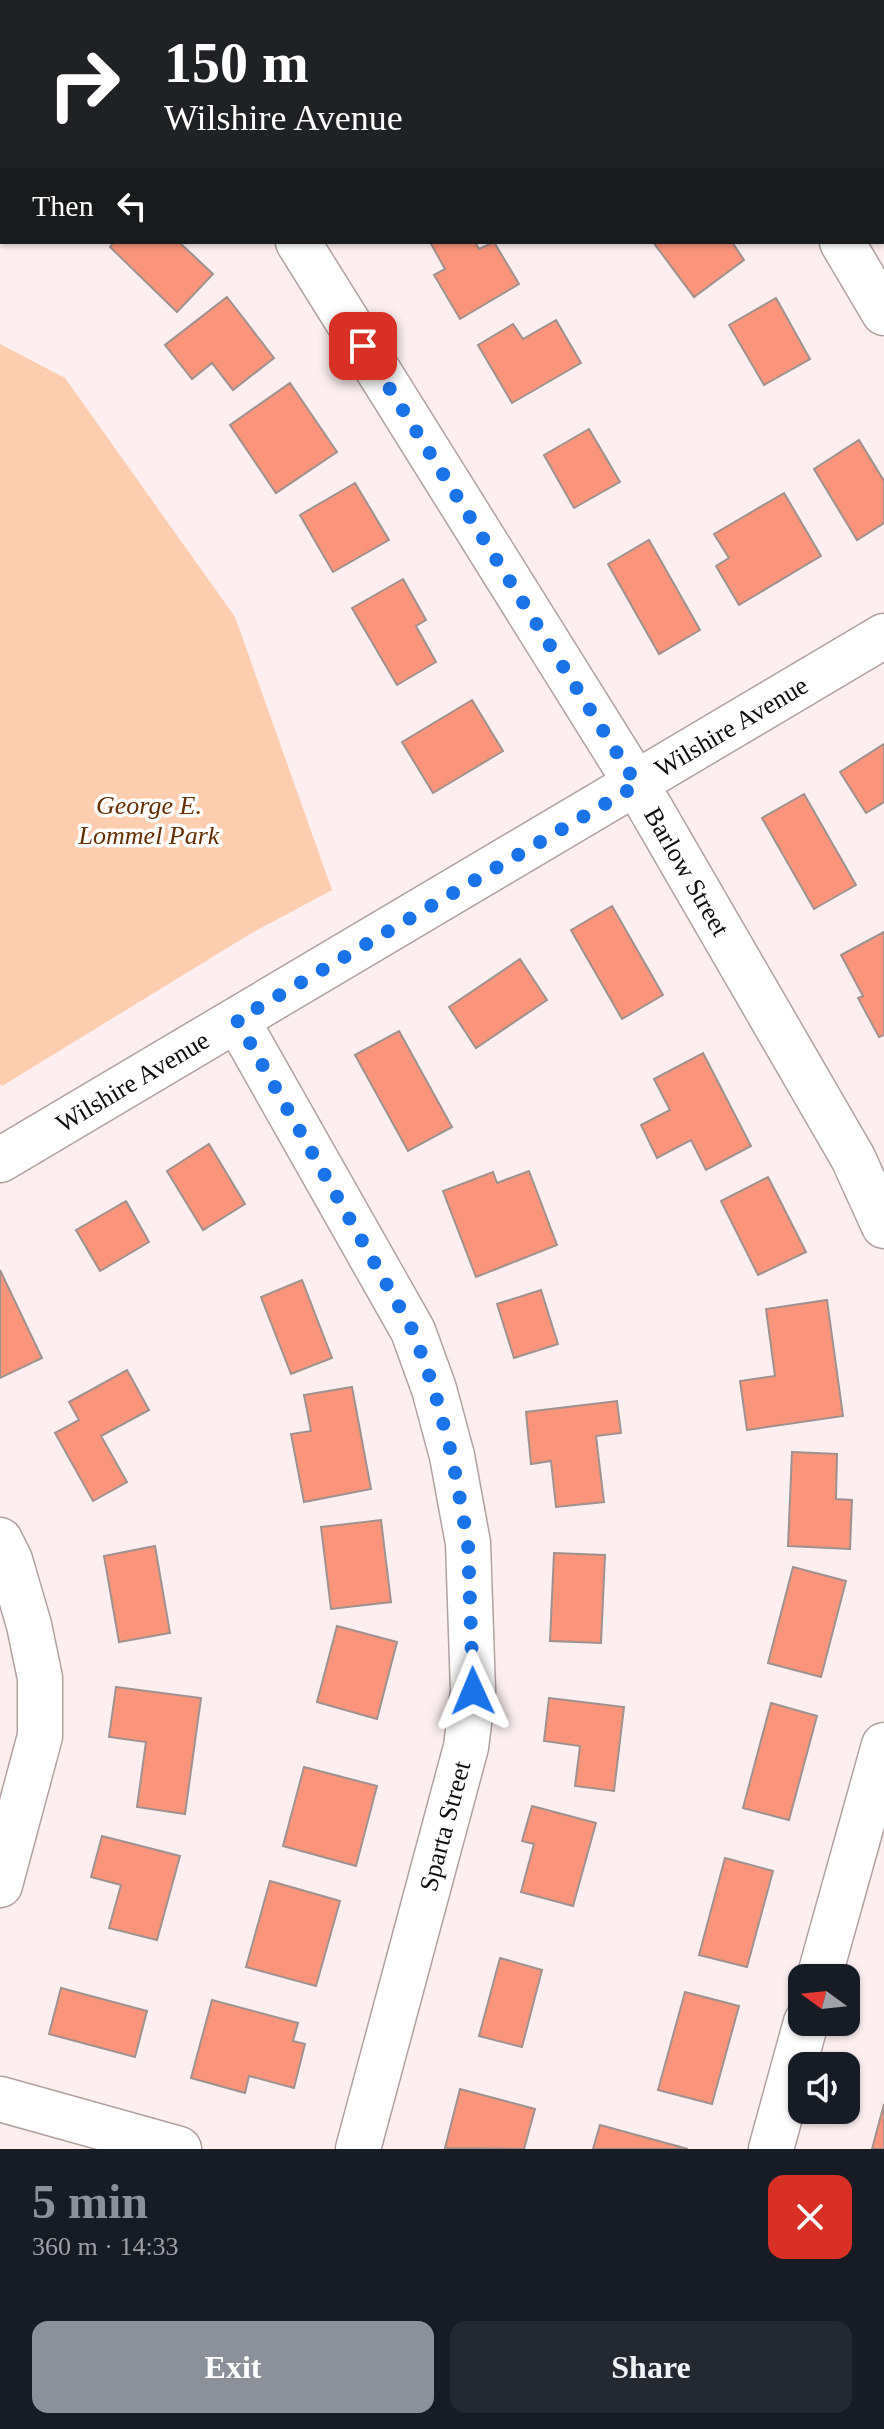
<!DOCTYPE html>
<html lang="en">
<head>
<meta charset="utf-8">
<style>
	body { margin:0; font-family:Georgia,serif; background:#242831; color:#f1f3f6; height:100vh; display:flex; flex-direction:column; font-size:30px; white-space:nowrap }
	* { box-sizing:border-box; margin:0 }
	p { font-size:26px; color:#9ea1a6 }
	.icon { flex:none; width:44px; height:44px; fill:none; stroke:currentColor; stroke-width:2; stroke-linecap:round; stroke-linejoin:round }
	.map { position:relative; height:2149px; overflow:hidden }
	.panel { display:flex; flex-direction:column; background:#171b24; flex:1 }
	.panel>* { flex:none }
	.banner { position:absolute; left:0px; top:0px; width:884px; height:244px; box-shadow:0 2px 6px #0004; background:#202124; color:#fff; overflow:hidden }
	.needle { width:52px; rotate:285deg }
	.controls { position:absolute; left:788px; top:1964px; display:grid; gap:16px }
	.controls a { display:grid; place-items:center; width:72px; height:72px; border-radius:16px; background:#171b24; box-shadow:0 2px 6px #0004; font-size:40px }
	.pin { position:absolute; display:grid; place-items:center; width:68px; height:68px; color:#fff; margin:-34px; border-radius:16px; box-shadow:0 4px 12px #0006 }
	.me { position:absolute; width:88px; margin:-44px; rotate:359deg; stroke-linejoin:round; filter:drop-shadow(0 0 6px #0008) }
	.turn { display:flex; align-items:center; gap:28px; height:168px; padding:0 32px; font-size:36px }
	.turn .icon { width:104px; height:104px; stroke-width:2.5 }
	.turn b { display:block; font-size:56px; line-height:68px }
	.then { display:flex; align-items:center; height:76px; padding:0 32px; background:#0003; gap:16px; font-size:30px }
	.round { display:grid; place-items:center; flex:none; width:84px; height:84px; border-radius:16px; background:#242831 }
	.overview { display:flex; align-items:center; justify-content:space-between; height:136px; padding:0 32px }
	h1 { font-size:48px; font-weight:700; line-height:60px; color:#8c9099 }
	.action { display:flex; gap:16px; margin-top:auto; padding:16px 32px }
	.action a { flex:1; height:92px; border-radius:16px; background:#8c9099; color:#fff; font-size:32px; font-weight:700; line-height:92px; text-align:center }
	.action a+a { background:#242831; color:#f1f3f6 }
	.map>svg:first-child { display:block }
</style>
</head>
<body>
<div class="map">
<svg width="884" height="2149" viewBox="0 0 884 2149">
	<rect width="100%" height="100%" fill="#fdefef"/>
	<path fill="#fdcdaf" d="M0,344L65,378L235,617L332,890L250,934L2,1086L0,1084Z"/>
	<path fill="#fa947b" stroke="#9f918d" stroke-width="2" d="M174,0H260L263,2H173Z
		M806,0H884V15L882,17V2Z
		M114,242H179L213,274L177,312L110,247Z
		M430,242H475L479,249L494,242L519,284L460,319L434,275L445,269Z
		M653,242H732L744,260L694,297Z
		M227,297L274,358L233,390L212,363L192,379L165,345Z
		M776,298L810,359L764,385L729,325Z
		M556,320L581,363L512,403L478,345L513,324L523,339Z
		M290,383L337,452L276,493L230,425Z
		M589,429L620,482L574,508L544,455Z
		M859,440L884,481V523L857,540L814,469Z
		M355,483L389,540L333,572L300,515Z
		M784,493L821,556L739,605L716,566L729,558L714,534Z
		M649,540L700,630L659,654L608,564Z
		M403,579L426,620L416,626L436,662L397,685L352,608Z
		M472,700L503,751L433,793L402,742Z
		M884,744V802L866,813L840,772Z
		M804,794L856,885L814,909L762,818Z
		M612,906L663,995L622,1019L571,930Z
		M884,932V1035L879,1037L858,998L863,996L841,955Z
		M520,959L547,1000L476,1048L449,1007Z
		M399,1031L452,1127L408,1151L355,1055Z
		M703,1053L751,1146L706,1170L691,1140L657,1158L641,1125L670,1110L654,1079Z
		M209,1144L245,1204L203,1230L167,1171Z
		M529,1171L557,1245L476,1277L443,1191L493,1172L497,1183Z
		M768,1177L806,1252L758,1275L721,1201Z
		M126,1201L149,1242L100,1271L76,1230Z
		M0,1270L42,1358L0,1378Z
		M302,1280L332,1358L291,1374L261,1297Z
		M541,1290L558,1344L514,1358L497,1304Z
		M827,1300L843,1416L747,1430L740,1381L775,1376L766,1309Z
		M127,1370L149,1410L101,1436L127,1482L93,1501L55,1433L79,1420L69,1402Z
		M352,1387L371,1489L304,1502L291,1434L311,1431L304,1395Z
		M617,1401L621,1433L596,1436L604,1502L556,1507L551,1461L531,1464L526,1412Z
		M792,1452L837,1454L836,1499L852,1500L850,1549L788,1546Z
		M381,1520L391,1602L331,1609L321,1527Z
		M155,1546L170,1633L119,1642L104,1556Z
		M554,1553L605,1555L601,1643L550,1641Z
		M793,1567L846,1581L821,1677L768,1663Z
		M337,1626L397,1642L377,1719L317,1702Z
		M116,1687L201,1698L185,1814L137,1807L146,1742L109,1737Z
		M549,1698L624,1707L614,1791L575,1786L580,1746L544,1741Z
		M771,1703L817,1716L789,1820L743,1808Z
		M304,1767L377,1786L356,1866L283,1846Z
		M532,1806L596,1823L573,1906L521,1892L534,1844L522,1841Z
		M102,1836L180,1856L157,1940L109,1928L121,1885L91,1877Z
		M725,1858L773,1871L747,1967L699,1955Z
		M270,1881L340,1901L316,1986L246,1967Z
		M500,1958L542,1970L522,2047L479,2036Z
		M61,1988L147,2011L135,2057L49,2034Z
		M685,1992L739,2006L712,2104L658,2090Z
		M212,2000L298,2023L293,2041L305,2044L294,2088L249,2076L245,2093L191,2078Z
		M460,2089L535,2109L524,2149L445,2148Z
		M884,2104V2149H872Z
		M600,2125L688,2149H593Z"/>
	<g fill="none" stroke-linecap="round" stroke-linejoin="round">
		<defs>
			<g id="minor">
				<path d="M698,0L699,2"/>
				<path d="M0,30H2"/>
				<path id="s1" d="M298,242L637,785L853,1158L884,1226"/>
				<path d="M842,242L884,313"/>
				<path d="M237,1020L413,1331L434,1389L452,1456L468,1543L473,1691L466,1747L358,2149"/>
				<path id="s2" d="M0,1160L884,636"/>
				<path d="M0,1540L10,1560L29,1625L40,1678V1736L0,1885"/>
				<path d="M819,1978L884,1745"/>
				<path d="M0,2099L179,2149"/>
				<path d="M771,2149L806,2022"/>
			</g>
		</defs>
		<use href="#minor" stroke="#b1a1a1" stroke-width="47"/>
		<use href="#minor" stroke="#fff" stroke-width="44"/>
	</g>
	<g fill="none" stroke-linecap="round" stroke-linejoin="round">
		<path stroke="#1a73e8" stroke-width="14" stroke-dasharray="0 25.2" d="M363,346L637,785L237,1020L413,1331L434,1389L452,1456L468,1543L473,1691"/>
	</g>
	<g text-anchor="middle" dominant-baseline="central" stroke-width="7" stroke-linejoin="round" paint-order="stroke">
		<g font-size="26" fill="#120c0d" stroke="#fff">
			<text stroke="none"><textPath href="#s2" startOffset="850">Wilshire Avenue</textPath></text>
			<text stroke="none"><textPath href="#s1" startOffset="740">Barlow Street</textPath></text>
			<text stroke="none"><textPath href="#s2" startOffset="154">Wilshire Avenue</textPath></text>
			<text transform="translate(445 1826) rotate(-75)">Sparta Street</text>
		</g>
		<g font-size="26" font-style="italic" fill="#642e00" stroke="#fff">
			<text x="149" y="805">George E.<tspan x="149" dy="30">Lommel Park</tspan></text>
		</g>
	</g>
</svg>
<div class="controls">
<a><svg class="needle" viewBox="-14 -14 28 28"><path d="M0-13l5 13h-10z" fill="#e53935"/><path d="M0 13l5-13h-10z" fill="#9ea1a6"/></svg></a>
<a><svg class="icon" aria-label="sound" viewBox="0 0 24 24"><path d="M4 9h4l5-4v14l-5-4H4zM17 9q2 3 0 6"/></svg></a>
</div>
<div class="pin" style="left:363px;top:346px;background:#d93025"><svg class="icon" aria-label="arrive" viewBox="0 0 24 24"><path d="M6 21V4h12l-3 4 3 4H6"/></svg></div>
<svg class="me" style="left:473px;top:1691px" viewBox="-20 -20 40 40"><path d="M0-17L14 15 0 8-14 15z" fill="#1a73e8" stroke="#fff" stroke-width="4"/></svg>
<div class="banner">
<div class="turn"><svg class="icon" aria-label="right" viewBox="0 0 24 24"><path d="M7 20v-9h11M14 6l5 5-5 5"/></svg><div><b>150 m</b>Wilshire Avenue</div></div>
<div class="then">Then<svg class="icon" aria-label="left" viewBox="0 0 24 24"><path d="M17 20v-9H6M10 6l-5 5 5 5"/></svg></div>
</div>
</div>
<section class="panel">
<div class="overview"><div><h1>5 min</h1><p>360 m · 14:33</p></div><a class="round" style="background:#d93025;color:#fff"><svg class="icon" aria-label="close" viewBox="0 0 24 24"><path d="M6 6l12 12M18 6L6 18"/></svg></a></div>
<div class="action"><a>Exit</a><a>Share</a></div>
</section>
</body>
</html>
